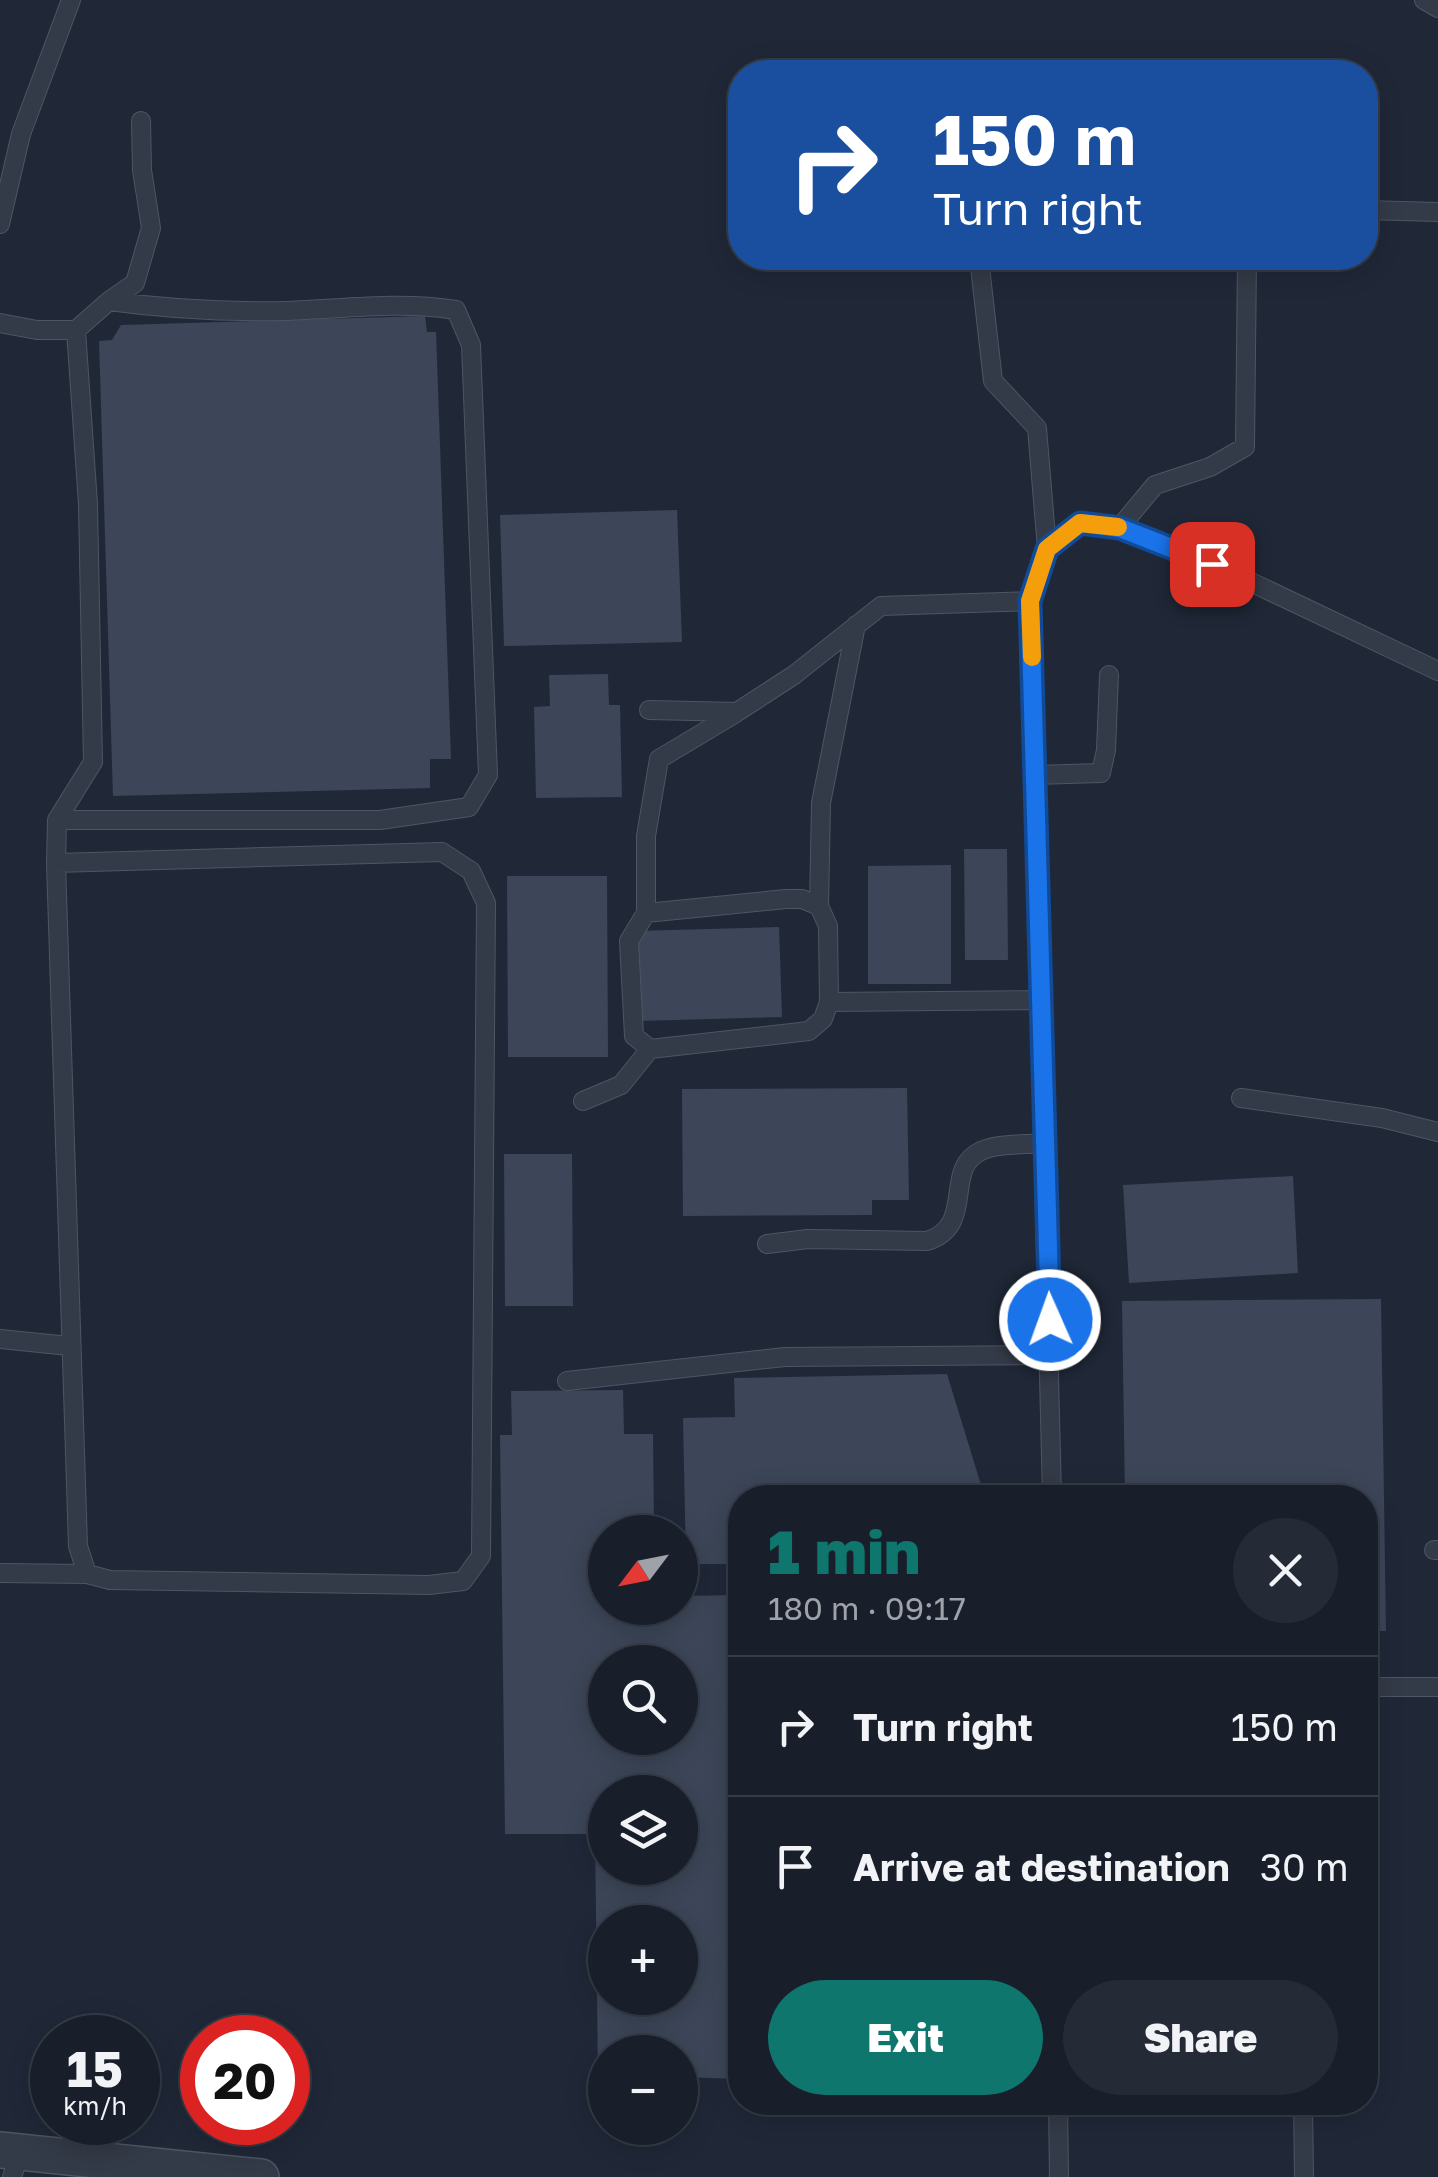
<!DOCTYPE html>
<html lang="en">
<head>
<meta charset="utf-8">
<style>
	body { margin:0; font-family:"Golos Text",sans-serif; background:#252b36; color:#f1f3f6; height:100vh; display:flex; flex-direction:column; font-size:38px; white-space:nowrap }
	* { box-sizing:border-box; margin:0 }
	p { font-size:32px; color:#9fa2a8 }
	.icon { flex:none; width:55px; height:55px; fill:none; stroke:currentColor; stroke-width:2; stroke-linecap:round; stroke-linejoin:round }
	.map { position:relative; flex:1; overflow:hidden }
	.sheet { position:absolute; left:728px; top:1485px; width:650px; height:630px; display:flex; flex-direction:column; background:#181e2a; border-radius:40px; box-shadow:0 5px 25px #0003,0 0 0 2px #363c47 }
	.sheet>* { flex:none }
	.guide { position:absolute; left:728px; top:60px; width:650px; height:210px; border-radius:40px; box-shadow:0 5px 25px #0003,0 0 0 2px #363c47; background:#1a4fa0; color:#fff; overflow:hidden }
	.needle { width:65px; rotate:238deg }
	.buttons { position:absolute; left:588px; top:1515px; display:grid; gap:20px }
	.buttons a { display:grid; place-items:center; width:110px; height:110px; border-radius:50%; background:#181e2a; box-shadow:0 5px 25px #0003,0 0 0 2px #363c47; font-size:50px }
	.speed { position:absolute; left:30px; top:2015px; display:flex; gap:20px; font-size:50px; font-weight:700; text-align:center }
	.speed>* { display:grid; place-content:center; width:130px; height:130px; border-radius:50%; background:#181e2a; box-shadow:0 5px 25px #0003,0 0 0 2px #363c47; line-height:1 }
	.speed small { font-size:25px; font-weight:400 }
	.speed .limit { border:15px solid #d22; background:#fff; color:#111 }
	.pin { position:absolute; display:grid; place-items:center; width:85px; height:85px; color:#fff; margin:-42px; border-radius:20px; box-shadow:0 5px 15px #0006 }
	.me { position:absolute; width:110px; margin:-55px; rotate:358deg; stroke-linejoin:round; filter:drop-shadow(0 0 8px #0008) }
	.turn { display:flex; align-items:center; gap:35px; height:210px; padding:0 40px; font-size:45px }
	.turn .icon { width:130px; height:130px; stroke-width:2.5 }
	.turn b { display:block; font-size:70px; line-height:85px }
	.round { display:grid; place-items:center; flex:none; width:105px; height:105px; border-radius:52px; background:#252b36 }
	.summary { display:flex; align-items:center; justify-content:space-between; height:170px; padding:0 40px }
	h1 { font-size:60px; font-weight:800; line-height:75px; color:#0f766e }
	.cta { display:flex; gap:20px; margin-top:auto; padding:20px 40px }
	.cta a { flex:1; height:115px; border-radius:60px; background:#0f766e; color:#fff; font-size:40px; font-weight:800; line-height:115px; text-align:center }
	.cta a+a { background:#252b36; color:#f1f3f6 }
	ul { padding:0; list-style:none }
	li { display:flex; align-items:center; gap:30px; height:140px; padding:0 40px; border-top:2px solid #363c47 }
	li div { flex:1 }
	li b { display:block; font-size:38px }
	li em { font-style:normal }
	.map>svg:first-child { display:block }
</style>
</head>
<body>
<div class="map">
<svg width="1438" height="2177" viewBox="0 0 1438 2177">
	<rect width="100%" height="100%" fill="#202838"/>
	<path fill="#3c4658" fill-rule="evenodd" d="M425,316L427,332H436L451,759H430V788L113,796L99,341L112,340L121,325Z
		M677,510L682,642L504,646L500,515Z
		M608,674L609,705H620L622,797L536,798L534,707L550,706L549,675Z
		M964,849H1007L1008,960H965Z
		M951,865V984H868V866Z
		M507,876H607L608,1057H508Z
		M779,927L782,1017L638,1021L635,931Z
		M907,1088L909,1200H872V1215L683,1216L682,1089Z
		M504,1154H572L573,1306H505Z
		M1293,1176L1298,1273L1129,1283L1123,1185Z
		M1381,1299L1386,1631H1365V1498H1125L1122,1301Z
		M947,1374L985,1498H740V1564H686L683,1418L735,1417L734,1378Z
		M623,1390L624,1434H653L654,1532H605V1608H680V1596L740,1595V2079L680,2077V2052H605V2075H598L595,1834H505L500,1435H512L511,1391ZM605,1662H680V1738H605ZM605,1792H680V1868H605ZM605,1922H680V1998H605Z"/>
	<g fill="none" stroke-linecap="round" stroke-linejoin="round">
		<defs>
			<path id="lane" d="M1424,0L1438,8
				M1365,210L1438,212
				M0,224L21,134L71,0
				M979,258L993,381L1037,428L1047,549L1030,601L1052,1498
				M109,301L135,283L151,228L142,170L141,121
				M0,323L37,330H76L109,301C167,309 228,312 287,311C344,309 399,301 456,310L471,345L488,775L469,807L380,820H57
				M1120,527L1155,485L1210,467L1245,447L1247,258
				M1047,549L1080,523L1120,527L1213,564L1438,671
				M649,710L737,712L794,675L881,606L1030,601
				M1035,775L1101,773L1106,750L1109,675
				M56,863L442,852L471,871L486,903L481,1556L463,1581L429,1585L110,1580L87,1574L78,1546L56,863L57,820L93,762L88,504L76,330
				M646,913V836L659,759L736,713
				M829,1002L1041,1000
				M650,1049L634,1036L629,941L646,913L786,899H802L819,906
				M1241,1098L1382,1118L1438,1132
				M583,1101L621,1085L650,1049L809,1031L823,1019L829,1002L828,926L819,906L821,803L856,625
				M767,1244L808,1239L927,1241C977,1225 942,1169 981,1151C998,1143 1026,1145 1045,1143
				M0,1339L69,1346
				M567,1381L785,1357L1050,1355
				M1434,1550H1438
				M0,1573L87,1574
				M1365,1687H1438
				M1058,2102L1059,2177
				M1303,2102L1304,2177
				M12,2177L20,2152"/>
			<path id="street" d="M0,2150L261,2177"/>
		</defs>
		<use href="#lane" stroke="#4e5563" stroke-width="20"/>
		<use href="#street" stroke="#4e5563" stroke-width="38"/>
		<use href="#lane" stroke="#343b48" stroke-width="18"/>
		<use href="#street" stroke="#343b48" stroke-width="35"/>
	</g>
	<g fill="none" stroke-linecap="round" stroke-linejoin="round">
		<defs>
			<path id="route" d="M1050,1320L1030,601L1047,549L1080,523L1120,528L1212,564"/>
		</defs>
		<use href="#route" stroke="#114b97" stroke-width="25"/>
		<use href="#route" stroke="#1a73e8" stroke-width="18"/>
		<path stroke="#f59e0b" stroke-width="18" d="M1032,657L1030,601L1047,549L1080,523L1118,527"/>
	</g>
</svg>
<div class="buttons">
<a><svg class="needle" viewBox="-14 -14 28 28"><path d="M0-13l5 13h-10z" fill="#e53935"/><path d="M0 13l5-13h-10z" fill="#9fa2a8"/></svg></a>
<a><svg class="icon" aria-label="search" viewBox="0 0 24 24"><circle cx="10" cy="10" r="6"/><path d="M15 15l6 6"/></svg></a>
<a><svg class="icon" aria-label="layers" viewBox="0 0 24 24"><path d="M12 4l9 5-9 5-9-5zM3 14l9 5 9-5"/></svg></a>
<a>+</a>
<a>−</a>
</div>
<div class="speed"><div>15<small>km/h</small></div><div class="limit">20</div></div>
<div class="pin" style="left:1212px;top:564px;background:#d93025"><svg class="icon" aria-label="arrive" viewBox="0 0 24 24"><path d="M6 21V4h12l-3 4 3 4H6"/></svg></div>
<svg class="me" style="left:1050px;top:1320px" viewBox="-20 -20 40 40"><circle r="17" fill="#1a73e8" stroke="#fff" stroke-width="3"/><path d="M0-11L8 9 0 5-8 9z" fill="#fff"/></svg>
<div class="guide">
<div class="turn"><svg class="icon" aria-label="right" viewBox="0 0 24 24"><path d="M7 20v-9h11M14 6l5 5-5 5"/></svg><div><b>150 m</b>Turn right</div></div>
</div>
<section class="sheet">
<div class="summary"><div><h1>1 min</h1><p>180 m · 09:17</p></div><a class="round"><svg class="icon" aria-label="close" viewBox="0 0 24 24"><path d="M6 6l12 12M18 6L6 18"/></svg></a></div>
<ul>
<li><svg class="icon" aria-label="right" viewBox="0 0 24 24"><path d="M7 20v-9h11M14 6l5 5-5 5"/></svg><div><b>Turn right</b></div><em>150 m</em></li>
<li><svg class="icon" aria-label="arrive" viewBox="0 0 24 24"><path d="M6 21V4h12l-3 4 3 4H6"/></svg><div><b>Arrive at destination</b></div><em>30 m</em></li>
</ul>
<div class="cta"><a>Exit</a><a>Share</a></div>
</section>
</div>
</body>
</html>
